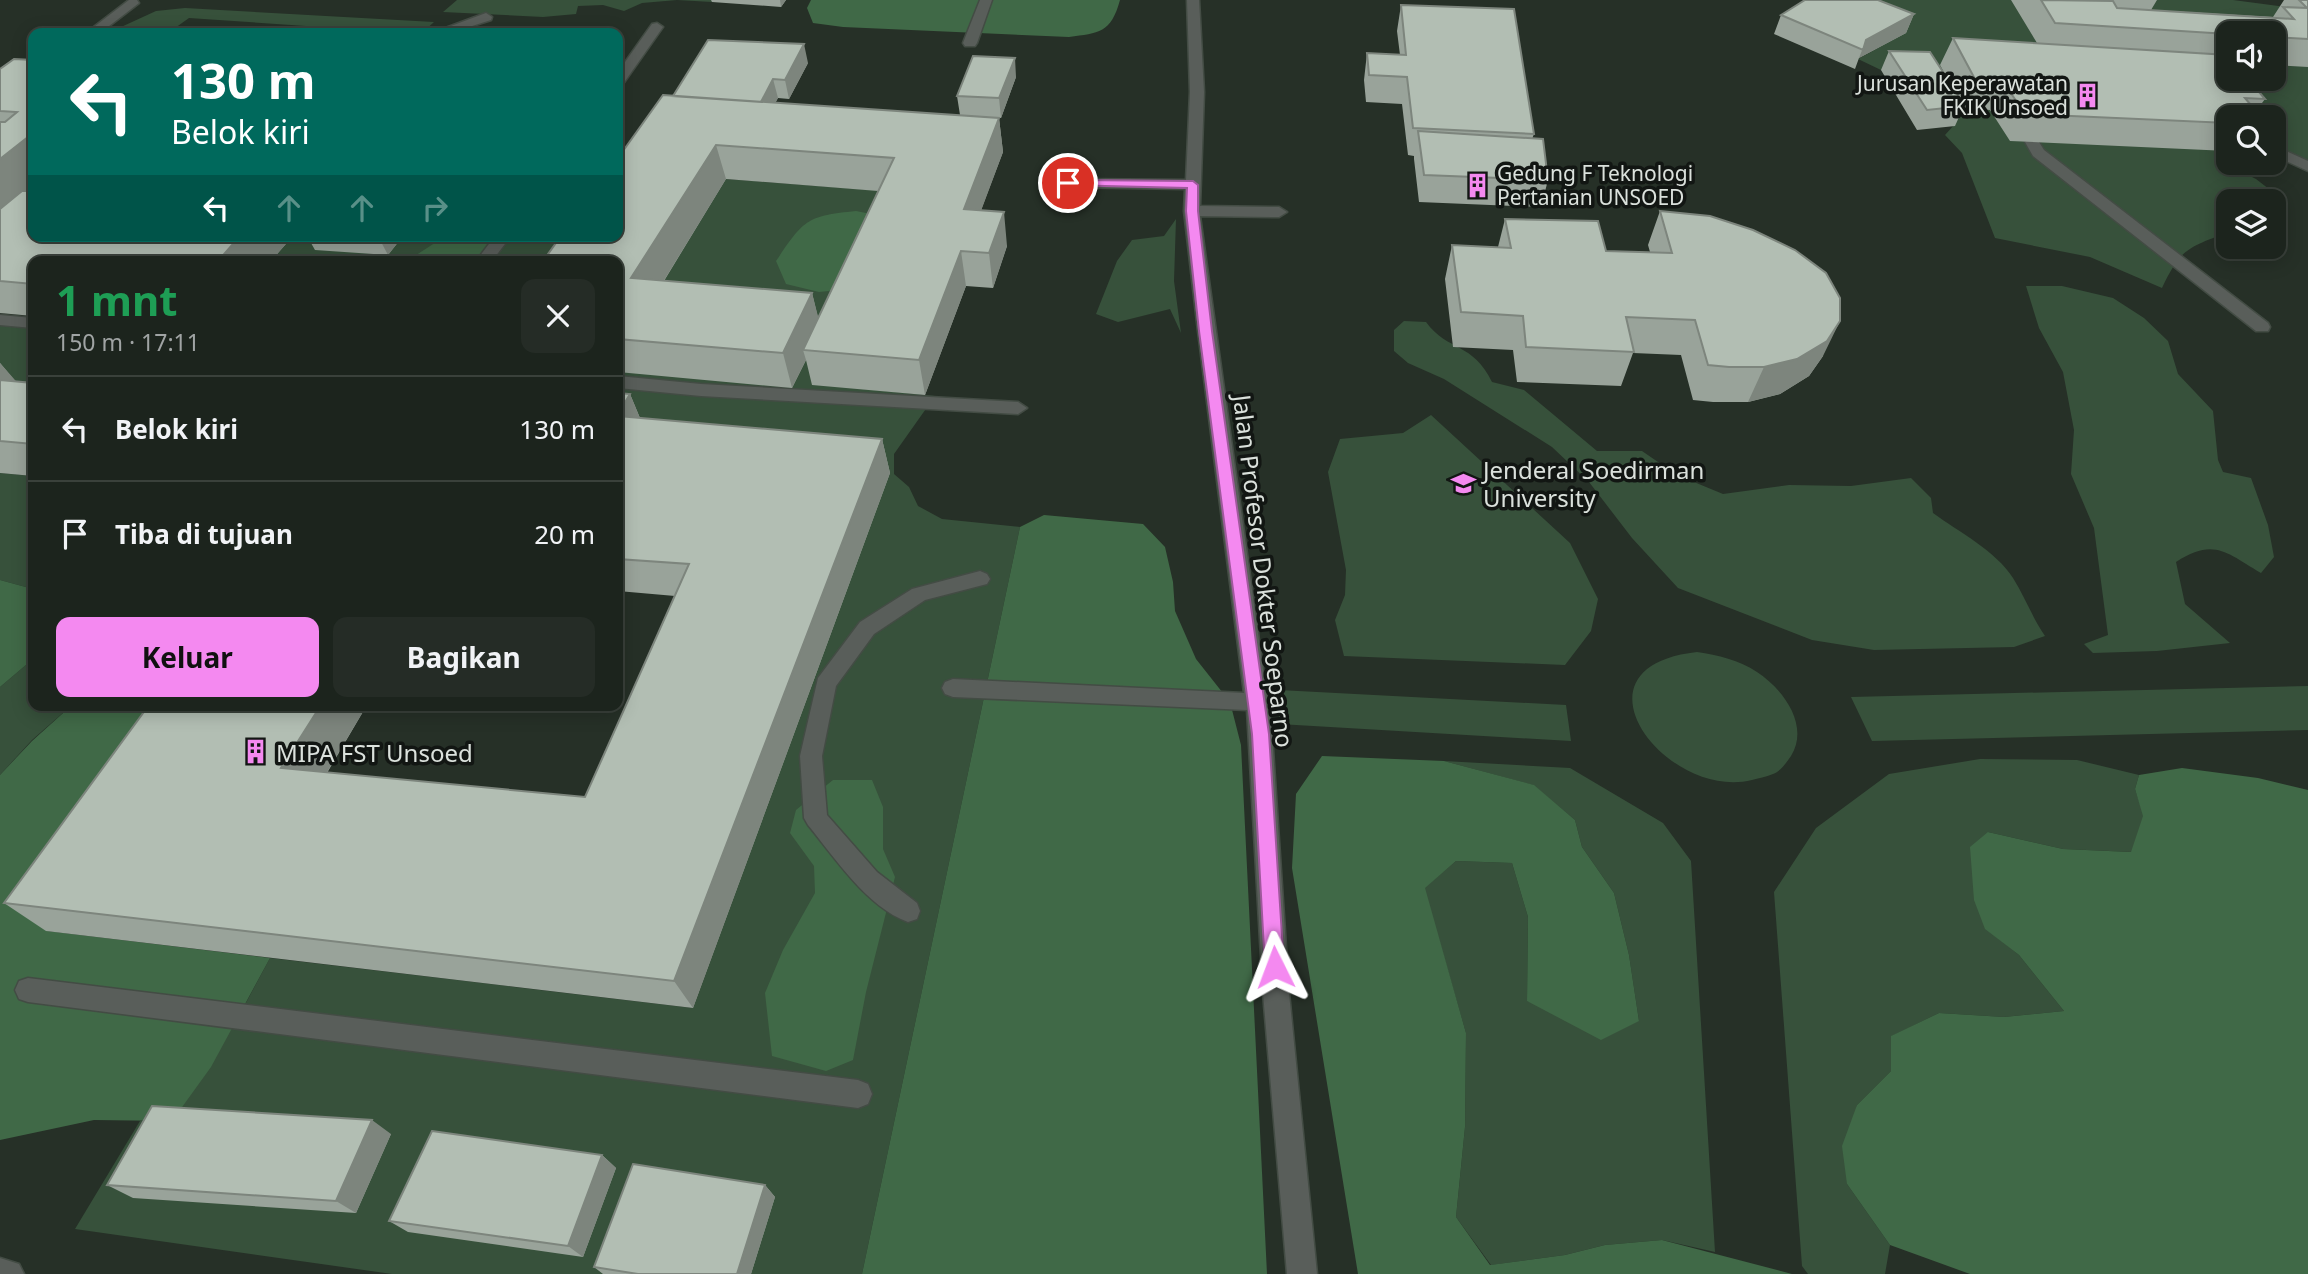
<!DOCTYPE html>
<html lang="id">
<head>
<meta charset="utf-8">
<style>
	body { margin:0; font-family:"Noto Sans",sans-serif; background:#252c26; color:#f1f3f6; height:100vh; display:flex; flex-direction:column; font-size:26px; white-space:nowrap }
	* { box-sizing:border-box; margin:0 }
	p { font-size:23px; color:#a0a4a4 }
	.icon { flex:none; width:38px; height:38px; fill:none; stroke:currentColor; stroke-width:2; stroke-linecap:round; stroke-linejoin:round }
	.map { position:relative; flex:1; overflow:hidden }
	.sheet { position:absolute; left:28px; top:256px; width:595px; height:455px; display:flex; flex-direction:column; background:#1c241d; border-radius:14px; box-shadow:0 4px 18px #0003,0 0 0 2px #3a413b }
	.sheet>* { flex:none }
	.guide { position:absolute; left:28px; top:28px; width:595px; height:214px; border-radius:14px; box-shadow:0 4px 18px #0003,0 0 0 2px #3a413b; background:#00695c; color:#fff; overflow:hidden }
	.buttons { position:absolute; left:2216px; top:21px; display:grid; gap:14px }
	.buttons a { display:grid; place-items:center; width:70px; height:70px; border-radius:14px; background:#1c241d; box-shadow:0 4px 18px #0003,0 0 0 2px #3a413b; font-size:35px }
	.pin { position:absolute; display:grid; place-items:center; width:60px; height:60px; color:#fff; margin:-30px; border:4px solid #fff; border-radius:50%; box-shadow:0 2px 7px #0007 }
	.me { position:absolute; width:77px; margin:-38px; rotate:357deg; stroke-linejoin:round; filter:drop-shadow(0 0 5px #0008) }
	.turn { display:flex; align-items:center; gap:24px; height:147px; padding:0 28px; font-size:32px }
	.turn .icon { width:91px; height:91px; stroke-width:2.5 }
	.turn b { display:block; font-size:49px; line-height:60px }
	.lanes { display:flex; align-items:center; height:66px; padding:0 28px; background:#0003; justify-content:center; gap:35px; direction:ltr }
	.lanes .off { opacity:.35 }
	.round { display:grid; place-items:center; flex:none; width:74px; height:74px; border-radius:14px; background:#252c26 }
	.overview { display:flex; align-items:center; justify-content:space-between; height:119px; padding:0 28px }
	h1 { font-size:42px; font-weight:700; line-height:52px; color:#1e9e55 }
	.button { display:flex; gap:14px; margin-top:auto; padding:14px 28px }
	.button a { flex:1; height:80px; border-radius:14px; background:#f489f0; color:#111; font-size:28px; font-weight:700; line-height:80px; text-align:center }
	.button a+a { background:#252c26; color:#f1f3f6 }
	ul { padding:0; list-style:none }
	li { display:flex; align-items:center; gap:21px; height:105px; padding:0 28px; border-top:2px solid #3a413b }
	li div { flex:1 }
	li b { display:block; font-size:26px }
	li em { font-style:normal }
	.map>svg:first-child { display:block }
</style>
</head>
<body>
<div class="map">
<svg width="2308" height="1274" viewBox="0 0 2308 1274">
	<rect width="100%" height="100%" fill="#263027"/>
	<path fill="#37513b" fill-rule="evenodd" d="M457,0H714L712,2L677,0L642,3L624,11L603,5L578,6L576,14L543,17L443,12Z
		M1826,0H2233L2286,7L2308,16V166L2288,159L2273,158V117H2239L1944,72L1881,70L1858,59L1905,33ZM2228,33H2273V79H2228Z
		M185,8L434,22L422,33H409L189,18L168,33H108L156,11Z
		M1943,108L1990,110L2228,151V163H2233L2230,166L2256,179L2278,196L2273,206V201H2228V232C2188,248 2181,248 2162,288L2090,257L1995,238L1962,153L1945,135L1954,125Z
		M726,179L899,192L813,384L935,396L894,454V474L909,487L918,506L942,519L1020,527L862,1274H392L75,1229L140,1121H172L241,1012L270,958L693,1008L889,474L618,426V372L644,313Z
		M1176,219L1174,281L1181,333L1170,309L1118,322L1096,314L1117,261L1132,240L1164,236Z
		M293,236H599L582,261H271Z
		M2026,286H2062L2113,298L2144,318L2168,341L2178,374L2213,411L2218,460L2223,472L2251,478L2268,525L2274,557L2261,573C2227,553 2214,537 2176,562L2185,604L2230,643L2157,651L2093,653L2084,644L2108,635L2094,528L2071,474L2074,430L2063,372L2039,328Z
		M0,314L33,317V415L0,394Z
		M1404,321L1426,322C1448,352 1473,342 1492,382L1524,390L1597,451H1642L1677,475L1723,494L1789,485L1851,486L1911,478L1931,498L1933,513C1959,532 1996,551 2013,578C2025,597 2032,617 2045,636L2014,647L1874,650L1812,640L1678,588L1632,538L1589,482L1552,447L1444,379L1408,363L1394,351V330Z
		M1431,415L1570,543L1598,599L1591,631L1565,665L1344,656L1335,620L1345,595L1346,570L1328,472L1340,439L1403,433Z
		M0,473L33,476V589L0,580Z
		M1697,652C1718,655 1739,660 1757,672C1783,689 1810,725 1791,756C1786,763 1781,771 1773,774C1766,777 1758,778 1752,780C1667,801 1562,667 1697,652Z
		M33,659V705H72L32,740L0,775V687Z
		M2308,686V730L1872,741L1851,697Z
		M1279,690L1566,705L1571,741L1279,724Z
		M1980,759L2077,760L2139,775L2135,789L2144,816L2132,852L2063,849L1988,832L1985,928L2019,955L2064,1011L2004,1017L1939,1013L1892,1036L1891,1071L1857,1105L1847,1184L1890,1245L1885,1274H1808L1802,1266L1774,892L1816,828L1889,774Z
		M1444,761L1570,768L1663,823L1691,861L1715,1252L1662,1240L1605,1245L1565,1255L1491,1265L1456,1217L1465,1127L1466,1033L1424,888L1456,861L1512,863L1528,917L1527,1001L1639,1021L1629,955L1614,893L1582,847L1575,820L1533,785Z"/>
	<path fill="#406947" d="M811,0H1120C1111,33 1099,33 1069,37L843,27L813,23L807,8Z
		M856,211L876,215L838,290L819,292L786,284L776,261C804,220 806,216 856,211Z
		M481,236L491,239L489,255L482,261H407L444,237Z
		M1044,515L1143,524L1165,547L1173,582L1175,611L1196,659L1230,702L1241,745L1267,1274H862L1020,527Z
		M0,580L33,589V659L0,687Z
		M72,705H164L47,931L270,958L211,1067L172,1121L94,1120L0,1140V775L32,741Z
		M1322,756L1444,761L1534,785L1575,820L1582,847L1614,893L1629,955L1639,1021L1601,1040L1527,1001L1528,917L1512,863L1456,861L1425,888L1466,1033L1465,1127L1456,1217L1490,1265L1565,1255L1605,1245L1662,1240L1792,1274H1358L1292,868L1296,794Z
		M2182,768L2258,778L2308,790V1274H1970L1890,1245L1847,1184L1842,1146L1857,1105L1891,1071V1036L1939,1013L2004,1017L2064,1011L2019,955L1985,929L1974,900L1970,847L1988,832L2063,849L2131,852L2143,816L2135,789L2139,775Z
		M833,780H872L883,807V849L895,877L866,992L853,1060L826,1071L772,1056L765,993L783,950L815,893L814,866L790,833L796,810Z"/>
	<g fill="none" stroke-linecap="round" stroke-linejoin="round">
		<defs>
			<path id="minor" d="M129,0H137L139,3L100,33H86Z
				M980,0H992L977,43L975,46H965L963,43Z
				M1187,0H1199L1204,92L1200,206L1279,207L1287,212L1279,217L1200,216L1272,734L1289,993L1317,1274H1287L1263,993L1247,710L953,697L945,694L942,688L945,682L953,679L1244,693L1198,331L1184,211L1185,189L1068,187L1061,183L1068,179L1186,180L1190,92Z
				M486,13L492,17L491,20L450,33H432Z
				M657,23L663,27L623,84L618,85V72L652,24Z
				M2032,138L2037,139L2044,150L2268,323L2270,327L2268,331H2256L2033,156L2025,142Z
				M2273,145L2308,161V171L2273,155Z
				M495,236H511L492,261H476Z
				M0,315L33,318V328L0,325Z
				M618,376L701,384L1018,402L1027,408L1018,414L701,396L618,388Z
				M980,571L987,574L990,579L987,584L925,600L874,634L836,686L822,756L827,815L877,872L917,903L920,911L917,919L908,922C867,907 835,858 808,825L804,818L800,756L818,678L860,622L912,589Z
				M28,978L858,1080L868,1084L872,1094L868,1104L858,1108L28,1002L19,999L15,990L19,981Z
				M0,1258L19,1264L24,1274H0Z"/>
		</defs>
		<use href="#minor" stroke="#434c44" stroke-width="3"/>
		<use href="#minor" fill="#595e5a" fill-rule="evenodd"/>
	</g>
	<path fill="#99a39a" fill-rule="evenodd" d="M711,0H786L781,7L712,2Z
		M2011,0H2157L2151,10L2273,17L2284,0H2308V67L2273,65V33H2228V79L2265,99L2256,111L2228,117V151L2010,141L1990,110L1963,108L1955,126L1917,130L1881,70L1889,51L1947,78L1940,65L1953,38L2037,43Z
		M1401,5L1534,134L1532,139L1548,180L1541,207L1419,202L1414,159V156L1408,155L1402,104L1366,102L1364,80L1367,53L1400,55L1397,31Z
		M1914,14L1906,33L1859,58L1855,69L1774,34L1781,15Z
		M33,60V187L29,191L33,236H293L271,261H33V316L0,313V69Z
		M808,63L789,99L778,98L775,103L999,118L1003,152L981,210L1007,246L993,288L966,286L925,395L812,385L806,360L792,388L618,372V261L673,96ZM726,179L878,191L818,318L812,293L664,281Z
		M1016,77L1001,118L960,115L957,96Z
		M1660,211L1823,356L1809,376L1780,394L1748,402H1713L1693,400L1681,355L1633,353L1621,386L1517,382L1513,350L1453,347L1445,279L1452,245L1498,247L1505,219L1606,251L1650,252L1648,245Z
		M307,236H403L388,255L315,250Z
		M0,363L15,381L33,383V476L0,473Z
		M618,393L630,394L640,418L882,439L890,473L693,1008L46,931L4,903L149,705H367L327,773L585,797L675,596L618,591Z
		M391,1134L356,1213L133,1198L107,1185Z
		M602,1155L616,1168L583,1257L408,1232L389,1221Z
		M765,1185L775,1197L751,1274H603L594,1267Z"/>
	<path fill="#7d857d" d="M780,0H786L781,7Z
		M1914,14L1906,33L1859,58L1866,40Z
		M804,44L808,63L789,99L785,80Z
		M1015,58L1016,77L1001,118L999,98Z
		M773,79L778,98L765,122L760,103Z
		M999,118L1003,152L969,243L964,209Z
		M33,133V187L0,215V159Z
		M716,145L726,179L644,313L631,278Z
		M1004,212L1007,246L993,288L989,253Z
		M240,236H293L271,261H218Z
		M378,236H403L388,255Z
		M961,251L966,286L925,395L919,360Z
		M812,293L821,328L803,350L806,360L792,388L783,353Z
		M1840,321L1823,356L1809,376L1780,394L1748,402L1764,367Z
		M0,363L29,396L0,400Z
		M630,394L644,428L618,419V414Z
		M882,439L890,473L693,1008L674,981Z
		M321,705H367L311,799L281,768Z
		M372,1120L391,1134L356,1213L336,1201Z
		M602,1155L616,1168L583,1257L568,1246Z
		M765,1185L775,1197L751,1274H737Z"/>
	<path fill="#b2beb3" stroke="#7d857d" stroke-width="2" d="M1805,0H1878L1914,14L1866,40L1863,50L1781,15Z
		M2041,0L2113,1L2117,8L2294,19L2283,7L2307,8L2299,0H2308V39L2273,37V33L2228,34L2055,23Z
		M1401,5L1514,9L1534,134L1413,128L1407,77L1369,75L1367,53L1406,55Z
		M1953,38L2228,55V79H2248L2265,99L2245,98L2261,117H2228V123L2025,114L2004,83L1976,81Z
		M708,40L804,44L785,80L773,79L761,102L673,96Z
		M1889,51L1930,52L1965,106L1927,110Z
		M973,56L1015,58L999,98L957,96Z
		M14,59L33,60V133L0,159V122H5L17,112L0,111V69Z
		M663,95L999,118L964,209L1004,212L989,253L961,251L919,360L803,350L894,158L716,145L631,278L812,293L783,353L618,339V261H543L561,236H618V158Z
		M1418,131L1543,139L1548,180L1424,175Z
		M22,191H33V236H240L218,261H33V284L0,281V209Z
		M1660,211L1710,216L1753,230L1795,250L1826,273L1840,298V321L1827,341L1797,359L1764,367H1729L1708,365L1695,320L1626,317L1634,352L1526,347L1523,316L1461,312L1452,245L1511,248L1505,219L1598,221L1606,251L1672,253Z
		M0,380L33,383V444L0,441Z
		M618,393L630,394L618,414Z
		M618,416L882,439L674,981L4,903L149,705H321L281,768L585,797L689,564L618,559Z
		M152,1106L372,1120L336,1201L107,1185Z
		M432,1131L602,1155L568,1246L389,1221Z
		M633,1164L765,1185L737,1274H638L594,1267Z"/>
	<path fill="#f489f0" stroke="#9f599c" stroke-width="2" d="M1068,180L1193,181L1198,185V211L1212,331L1269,734L1284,967L1281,973L1275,976L1268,973L1265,967L1252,734L1199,331L1186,211L1187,188L1064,185L1063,183Z"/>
	<defs>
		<symbol id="building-bare" viewBox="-9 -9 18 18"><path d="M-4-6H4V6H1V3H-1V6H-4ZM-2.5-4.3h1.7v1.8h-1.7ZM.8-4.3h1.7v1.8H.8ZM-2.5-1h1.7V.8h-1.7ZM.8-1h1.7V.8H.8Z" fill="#f489f0" stroke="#121613" stroke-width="2.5" paint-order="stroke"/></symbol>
		<symbol id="university-bare" viewBox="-9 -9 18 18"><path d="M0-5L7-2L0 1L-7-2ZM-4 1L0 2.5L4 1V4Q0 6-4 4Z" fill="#f489f0" stroke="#121613" stroke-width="2.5" paint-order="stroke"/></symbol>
	</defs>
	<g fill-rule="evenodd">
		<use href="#building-bare" x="2070" y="78" width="35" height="35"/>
		<use href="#building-bare" x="1460" y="168" width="35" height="35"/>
		<use href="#university-bare" x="1446" y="466" width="35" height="35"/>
		<use href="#building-bare" x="238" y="734" width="35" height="35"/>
	</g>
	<g text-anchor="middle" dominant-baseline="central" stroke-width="7" stroke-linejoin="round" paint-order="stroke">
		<g font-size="21" fill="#dbe1dc" stroke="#121613" text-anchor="end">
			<text x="2068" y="83">Jurusan Keperawatan<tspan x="2068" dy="24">FKIK Unsoed</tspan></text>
			<text x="1497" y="173" text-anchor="start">Gedung F Teknologi<tspan x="1497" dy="24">Pertanian UNSOED</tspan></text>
		</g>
		<g font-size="24" fill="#dbe1dc" stroke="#121613" text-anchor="start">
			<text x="1483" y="469">Jenderal Soedirman<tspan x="1483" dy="28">University</tspan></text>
			<text x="276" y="752">MIPA FST Unsoed</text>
		</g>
		<g font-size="24" fill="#dbe1dc" stroke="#121613">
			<text transform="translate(1264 571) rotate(83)">Jalan Profesor Dokter Soeparno</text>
		</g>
	</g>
</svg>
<div class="buttons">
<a><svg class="icon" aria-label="sound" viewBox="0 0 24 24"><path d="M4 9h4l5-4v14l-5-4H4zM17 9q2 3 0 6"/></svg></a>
<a><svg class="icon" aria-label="search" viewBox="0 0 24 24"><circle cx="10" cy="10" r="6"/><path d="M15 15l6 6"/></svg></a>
<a><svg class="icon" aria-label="layers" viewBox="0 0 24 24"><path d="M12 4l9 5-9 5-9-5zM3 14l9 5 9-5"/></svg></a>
</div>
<div class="pin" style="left:1068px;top:183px;background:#d93025"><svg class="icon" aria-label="arrive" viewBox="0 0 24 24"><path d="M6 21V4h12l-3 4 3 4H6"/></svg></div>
<svg class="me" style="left:1275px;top:967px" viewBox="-20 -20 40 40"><path d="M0-17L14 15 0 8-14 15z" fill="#f489f0" stroke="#fff" stroke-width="4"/></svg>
<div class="guide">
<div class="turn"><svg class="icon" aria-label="left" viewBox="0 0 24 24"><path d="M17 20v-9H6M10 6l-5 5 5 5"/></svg><div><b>130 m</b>Belok kiri</div></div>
<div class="lanes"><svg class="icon" aria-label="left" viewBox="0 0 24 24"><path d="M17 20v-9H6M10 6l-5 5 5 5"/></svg><svg class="icon off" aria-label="ahead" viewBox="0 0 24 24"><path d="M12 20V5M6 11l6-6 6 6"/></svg><svg class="icon off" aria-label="ahead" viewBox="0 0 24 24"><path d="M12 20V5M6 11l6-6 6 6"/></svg><svg class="icon off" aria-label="right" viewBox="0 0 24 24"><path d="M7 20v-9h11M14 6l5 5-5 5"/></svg></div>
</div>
<section class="sheet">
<div class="overview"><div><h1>1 mnt</h1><p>150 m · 17:11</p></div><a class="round"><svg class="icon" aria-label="close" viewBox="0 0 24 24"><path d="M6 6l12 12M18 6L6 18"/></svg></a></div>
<ul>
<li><svg class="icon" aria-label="left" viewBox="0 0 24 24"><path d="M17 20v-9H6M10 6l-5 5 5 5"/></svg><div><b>Belok kiri</b></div><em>130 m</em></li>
<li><svg class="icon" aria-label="arrive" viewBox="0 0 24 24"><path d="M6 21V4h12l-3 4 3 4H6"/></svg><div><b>Tiba di tujuan</b></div><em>20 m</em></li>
</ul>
<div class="button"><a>Keluar</a><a>Bagikan</a></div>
</section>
</div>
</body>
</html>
